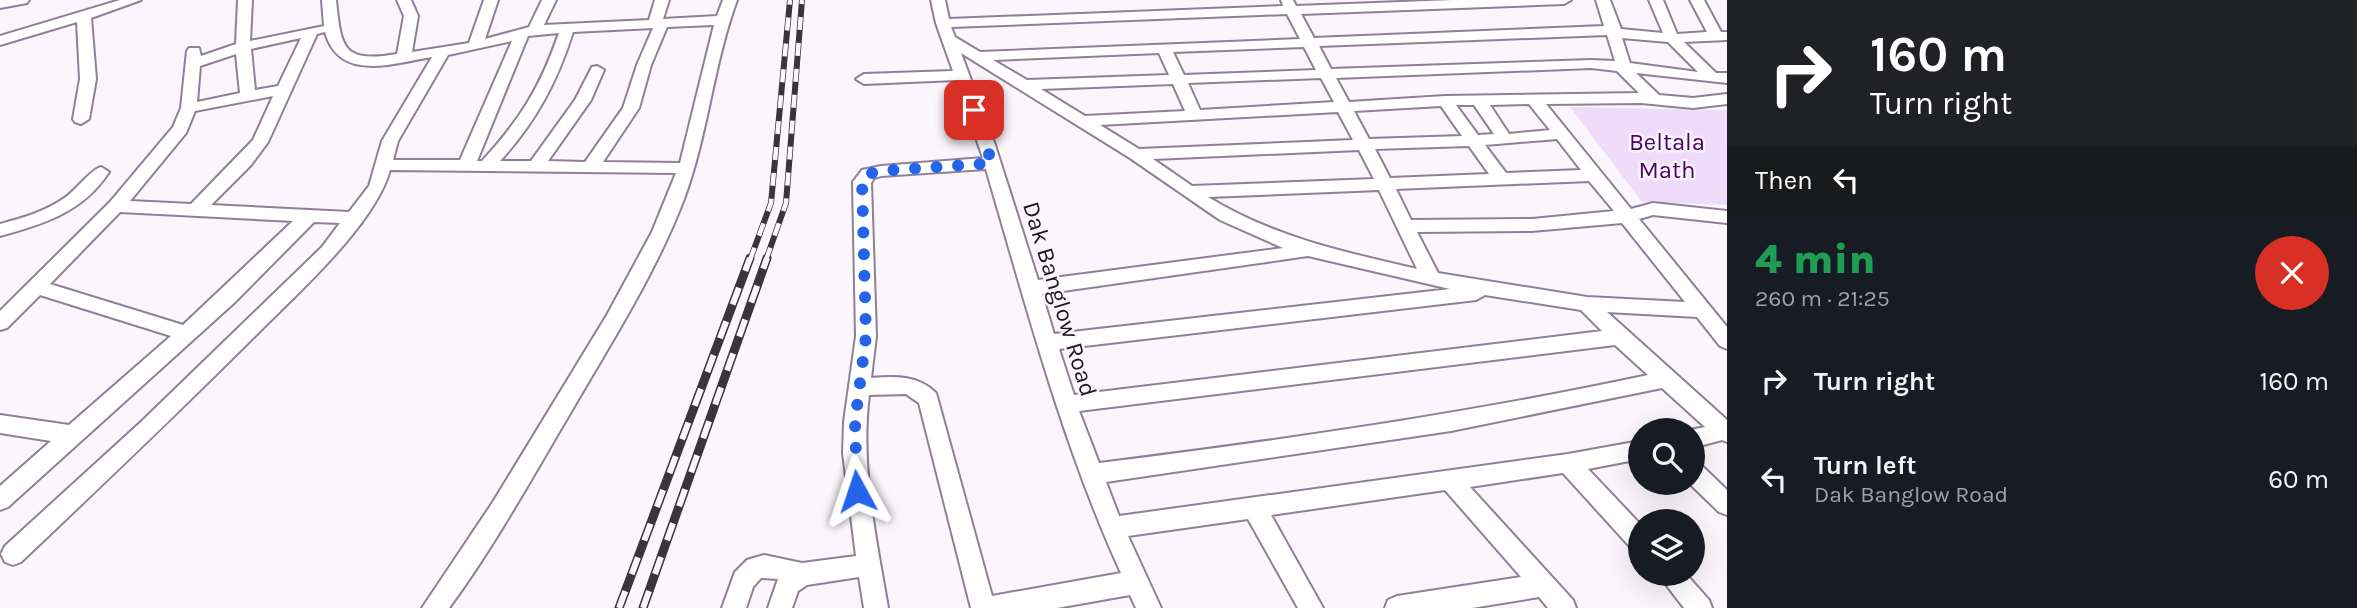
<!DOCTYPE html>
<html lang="en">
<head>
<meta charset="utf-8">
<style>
	body { margin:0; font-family:Karla,sans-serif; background:#20242c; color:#f1f3f6; height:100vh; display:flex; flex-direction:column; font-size:26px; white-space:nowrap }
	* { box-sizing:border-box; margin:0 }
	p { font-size:23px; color:#9ea1a6 }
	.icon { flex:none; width:38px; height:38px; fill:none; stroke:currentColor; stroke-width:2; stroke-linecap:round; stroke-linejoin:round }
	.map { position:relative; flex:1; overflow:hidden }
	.drawer { display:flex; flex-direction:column; background:#171b24; width:630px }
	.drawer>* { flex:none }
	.guide { background:#202124; color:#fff; overflow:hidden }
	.controls { position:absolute; left:1628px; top:418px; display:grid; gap:14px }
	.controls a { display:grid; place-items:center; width:77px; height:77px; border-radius:50%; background:#171b24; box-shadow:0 7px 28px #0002; font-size:35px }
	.pin { position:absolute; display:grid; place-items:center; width:60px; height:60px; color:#fff; margin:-30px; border-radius:14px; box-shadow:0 4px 10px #0006 }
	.me { position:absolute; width:77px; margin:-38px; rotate:355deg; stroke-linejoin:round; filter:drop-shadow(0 0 5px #0008) }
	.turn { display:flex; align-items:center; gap:24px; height:147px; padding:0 28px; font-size:32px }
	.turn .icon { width:91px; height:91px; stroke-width:2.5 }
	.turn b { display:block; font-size:49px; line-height:60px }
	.then { display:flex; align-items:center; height:66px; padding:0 28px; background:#0003; gap:14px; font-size:26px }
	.round { display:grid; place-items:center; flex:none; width:74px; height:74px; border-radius:37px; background:#20242c }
	.headline { display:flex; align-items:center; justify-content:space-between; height:119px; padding:0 28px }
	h1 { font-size:42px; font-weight:800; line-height:52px; color:#1e9e55 }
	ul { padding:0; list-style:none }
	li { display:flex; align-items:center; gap:21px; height:98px; padding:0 28px }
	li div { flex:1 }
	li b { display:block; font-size:26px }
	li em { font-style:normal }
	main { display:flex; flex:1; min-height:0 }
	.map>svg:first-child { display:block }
</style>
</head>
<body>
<main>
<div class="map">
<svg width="1727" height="608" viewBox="0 0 1727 608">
	<rect width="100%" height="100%" fill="#faf6fb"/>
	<path fill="#efdbfa" d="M1570,107L1727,110V205L1642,202Z"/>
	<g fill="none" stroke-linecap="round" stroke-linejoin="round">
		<defs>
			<path id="minor" d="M0,0H29L27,3L0,8Z
				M120,0H141L91,18L96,79L89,119L81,124L75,122L73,119L80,79L77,22L0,45V36Z
				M238,0H252L250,41L324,26L322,0H336C341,49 343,63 397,54L404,16L397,0H411L418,16L412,52L469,43L484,0H498L485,39L529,27L542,0H556L544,25L649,20L655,0H669L663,19L717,16L723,0H737C713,65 708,135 684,199C656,272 614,338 575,405C534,474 496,544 449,608H422L493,502L607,315L652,232L676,173L390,170C375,224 299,292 258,333C180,411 101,486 21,562L13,565L5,562L1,554L5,546L141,422L322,247L340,223L314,222L235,302L8,507L0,510V486L51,441L0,433V415L69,425L171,336L40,295L7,328L0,330V311L110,202L173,127L181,108L187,51L189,48H199L201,56L236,44ZM714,25L680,163L603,162L639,108L651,65L667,27ZM653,28L637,65L623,108L585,162L548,161L591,100L604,70L597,66L592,67L575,100L531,161H500C536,122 557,82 573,32ZM325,32C339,83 394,63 432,57L382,141L369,186L349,212L211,205L251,165L268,142L317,34ZM559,33C541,86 520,120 482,161H477L528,36ZM301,38L278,86L255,90L251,49ZM512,41L460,160H393L398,141L448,55ZM236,54L240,93L197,102L200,66ZM273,96L253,140L191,204L130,201L186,133L195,111ZM120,212L293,221L183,325L50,284Z
				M931,0H945L949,19L1283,6L1281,0H1293L1296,6L1453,0H1571L1564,4L1301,14L1314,38L1604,26L1596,0H1610L1621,29L1663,33L1649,0H1663L1677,34L1707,32L1690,0H1704L1721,32H1727V40L1684,42L1716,73H1727V83L1636,73L1659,95L1693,98L1727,94V104L1693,108L1641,103L1546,104L1631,209L1653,203L1727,211V223L1653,215L1639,219L1727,327V349L1720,346L1697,317L1607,312L1727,420V442L1722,440L1692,448L1690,430L1705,427L1662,388L1451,431L1106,482L1119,516L1568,454L1640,441V459L1588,469L1640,524V552L1632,549L1563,473L1470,487L1573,600L1576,608H1548L1539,597L1472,608H1385L1388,600L1397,596L1521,577L1445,490L1271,515L1323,608H1298L1248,519L1128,536L1161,608H1136L1130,595L1057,608H971L919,403L906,394L869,395C860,467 876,537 888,608H864L859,577L807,585L798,591L792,608H768L778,579L761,578L753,587L746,608H722L735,572L747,560L764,555L802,563L856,556L843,453L844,422L856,336L853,182L862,170L881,166L983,158L956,80L864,84L856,79L864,74L953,71L936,23ZM1287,14L1300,39L980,52L955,37L951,27ZM1607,35L1615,61L1591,60L1331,69L1319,46ZM1622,38L1668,42L1698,72L1630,63ZM1304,47L1316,70L1184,75L1173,52ZM961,53L1130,158L1220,220L1283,248L1038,280L995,145ZM1159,53L1169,75L1027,80L993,60ZM1591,68L1617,71L1639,93L1445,96L1349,102L1336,78ZM1321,78L1334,102L1200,110L1188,83ZM1173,84L1185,111L1085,116L1041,89ZM1529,104L1550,130L1509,134L1490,105ZM1456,105H1474L1494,134L1478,135ZM1441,106L1462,136L1369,139L1354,111ZM1338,112L1353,140L1139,149L1100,125ZM1557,139L1581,170L1506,173L1485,145ZM1469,146L1489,174L1390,178L1375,149ZM1359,150L1374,179L1192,186L1153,159ZM986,169C1026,305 1062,444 1121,573L992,596L936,393C918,375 895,376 871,378L876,336L871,183L874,178L881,176ZM1589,181L1614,211L1532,219L1411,220L1396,189ZM1379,190L1417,269C1344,252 1273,237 1208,197ZM1622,223L1685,302L1587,297L1438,273L1417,232L1532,231ZM1308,256L1450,289L1054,334L1042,294ZM1485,295L1581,310L1602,331L1074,395L1059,349L1476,300ZM1615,345L1648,375C1466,414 1283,440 1099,463L1079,411Z
				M101,167L109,172C83,212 44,224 0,236V224C22,218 44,212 63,199C75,192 90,170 101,167Z
				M1692,461L1700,464L1727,490V515L1719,512L1689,483H1692Z
				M1658,574H1686L1709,600L1712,608H1684Z"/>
		</defs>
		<use href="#minor" stroke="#8f8097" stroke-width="4"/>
		<use href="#minor" fill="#fff" fill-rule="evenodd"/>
		<defs>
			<path id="rail-far1" d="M750,260L771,203L790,0
				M766,260L786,203L802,0"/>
			<path id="rail" d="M619,608L750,258
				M643,608L767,258"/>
		</defs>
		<use href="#rail-far1" stroke="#3a353d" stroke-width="6"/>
		<use href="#rail" stroke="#3a353d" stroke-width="9"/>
		<use href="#rail-far1" stroke="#faf6fb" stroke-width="4.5" stroke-dasharray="13" stroke-linecap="butt"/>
		<use href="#rail" stroke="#faf6fb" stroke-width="6" stroke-dasharray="18" stroke-linecap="butt"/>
	</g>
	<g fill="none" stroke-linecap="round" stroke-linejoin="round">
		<path stroke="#2563eb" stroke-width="12" stroke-dasharray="0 21.6" d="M857,491L855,422L866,336L862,182L868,174L881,171L992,163L974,110"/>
	</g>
	<g text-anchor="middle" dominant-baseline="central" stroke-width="5" stroke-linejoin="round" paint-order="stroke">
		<g font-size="24" fill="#4e0068" stroke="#faf6fb">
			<text x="1667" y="142">Beltala<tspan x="1667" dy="28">Math</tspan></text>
		</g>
		<g font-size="24" fill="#1c161f" stroke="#faf6fb">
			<text transform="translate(1060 299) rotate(73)">Dak Banglow Road</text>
		</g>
	</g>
</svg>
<div class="controls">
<a><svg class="icon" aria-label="search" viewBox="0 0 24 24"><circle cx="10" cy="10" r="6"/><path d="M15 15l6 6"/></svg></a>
<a><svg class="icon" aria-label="layers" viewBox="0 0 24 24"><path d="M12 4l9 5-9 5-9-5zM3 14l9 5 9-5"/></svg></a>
</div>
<div class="pin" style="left:974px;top:110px;background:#d93025"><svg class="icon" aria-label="arrive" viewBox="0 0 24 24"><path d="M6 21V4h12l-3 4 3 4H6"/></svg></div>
<svg class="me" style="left:857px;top:491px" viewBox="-20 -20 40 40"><path d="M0-17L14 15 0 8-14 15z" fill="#2563eb" stroke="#fff" stroke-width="4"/></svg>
</div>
<section class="drawer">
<div class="guide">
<div class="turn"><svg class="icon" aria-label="right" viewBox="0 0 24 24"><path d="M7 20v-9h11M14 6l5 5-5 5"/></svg><div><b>160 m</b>Turn right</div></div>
<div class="then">Then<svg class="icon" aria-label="left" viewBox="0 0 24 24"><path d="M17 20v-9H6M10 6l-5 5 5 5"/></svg></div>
</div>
<div class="headline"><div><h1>4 min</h1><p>260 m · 21:25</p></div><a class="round" style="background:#d93025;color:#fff"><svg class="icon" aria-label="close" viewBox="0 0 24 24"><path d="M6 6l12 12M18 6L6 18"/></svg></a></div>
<ul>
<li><svg class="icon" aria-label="right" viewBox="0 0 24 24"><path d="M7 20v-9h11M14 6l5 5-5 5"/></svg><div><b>Turn right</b></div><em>160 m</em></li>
<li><svg class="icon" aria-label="left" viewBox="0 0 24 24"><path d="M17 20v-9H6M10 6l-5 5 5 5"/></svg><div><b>Turn left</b><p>Dak Banglow Road</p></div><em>60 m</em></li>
</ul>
</section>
</main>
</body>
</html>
